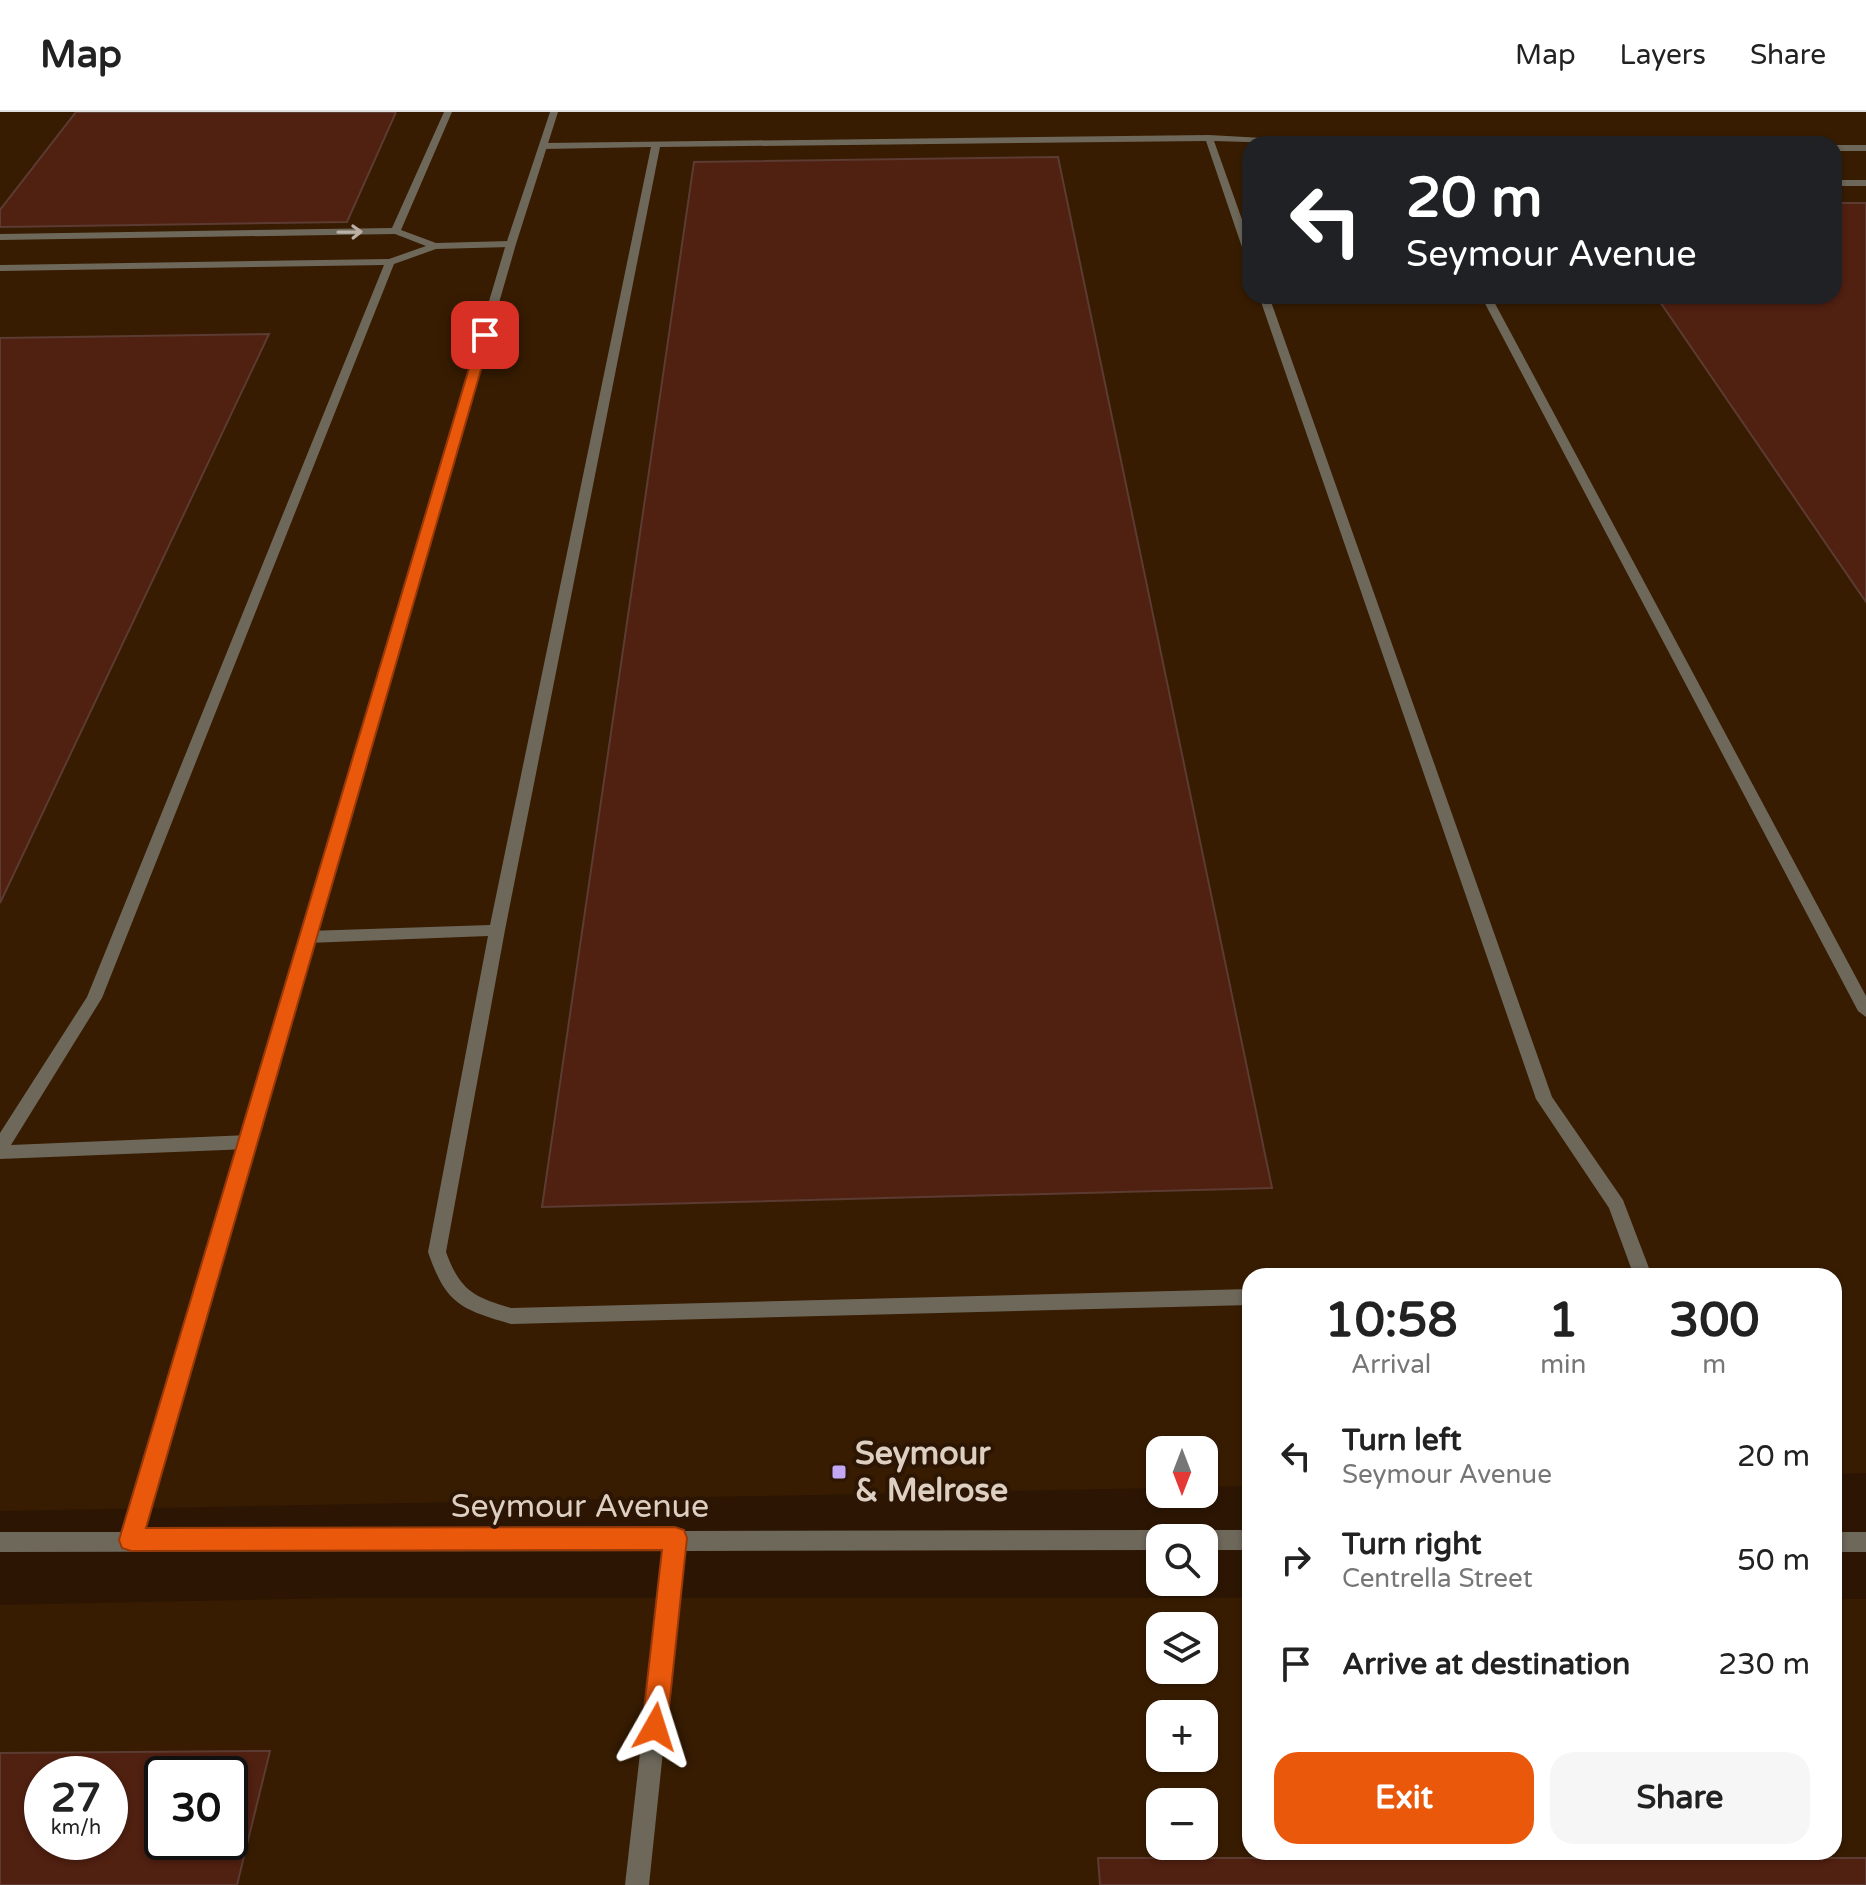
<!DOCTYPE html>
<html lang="en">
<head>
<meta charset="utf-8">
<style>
	body { margin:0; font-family:"Varela Round",sans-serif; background:#f6f6f6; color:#222; height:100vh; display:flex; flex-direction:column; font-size:30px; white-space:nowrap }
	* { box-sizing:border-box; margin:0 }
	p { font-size:26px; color:#767676 }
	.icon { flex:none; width:44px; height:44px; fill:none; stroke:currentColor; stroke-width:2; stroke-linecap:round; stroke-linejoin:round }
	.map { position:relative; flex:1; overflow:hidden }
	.drawer { position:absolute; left:1242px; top:1156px; width:600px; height:592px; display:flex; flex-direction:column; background:#fff; border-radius:24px; box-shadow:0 2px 6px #0004 }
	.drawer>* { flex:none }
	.top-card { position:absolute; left:1242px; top:24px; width:600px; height:168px; border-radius:24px; box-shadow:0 2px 6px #0004; background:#202124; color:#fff; overflow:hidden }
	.needle { width:52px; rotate:180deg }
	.controls { position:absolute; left:1146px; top:1324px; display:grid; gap:16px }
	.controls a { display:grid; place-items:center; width:72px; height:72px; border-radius:16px; background:#fff; box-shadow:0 2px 6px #0004; font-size:40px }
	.speed { position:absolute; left:24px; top:1644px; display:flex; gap:16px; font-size:40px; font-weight:700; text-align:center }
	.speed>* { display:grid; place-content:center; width:104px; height:104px; border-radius:50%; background:#fff; box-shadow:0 2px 6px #0004; line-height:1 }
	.speed small { font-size:20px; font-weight:400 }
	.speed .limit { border:4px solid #111; border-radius:12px; background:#fff; color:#111 }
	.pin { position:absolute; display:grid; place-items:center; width:68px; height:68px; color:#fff; margin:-34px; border-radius:16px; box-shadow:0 4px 12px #0006 }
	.me { position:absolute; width:88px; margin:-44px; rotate:6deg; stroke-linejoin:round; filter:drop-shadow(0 0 6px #0008) }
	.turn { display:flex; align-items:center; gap:28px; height:168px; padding:0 32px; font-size:36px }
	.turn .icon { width:104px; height:104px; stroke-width:2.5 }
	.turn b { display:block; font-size:56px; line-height:68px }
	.eta { display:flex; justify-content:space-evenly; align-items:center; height:136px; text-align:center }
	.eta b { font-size:48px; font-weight:700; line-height:56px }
	.button { display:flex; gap:16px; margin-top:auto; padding:16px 32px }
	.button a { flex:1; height:92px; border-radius:24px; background:#ea580c; color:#fff; font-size:32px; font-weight:700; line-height:92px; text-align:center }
	.button a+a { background:#f6f6f6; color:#222 }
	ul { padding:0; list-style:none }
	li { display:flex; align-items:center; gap:24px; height:104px; padding:0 32px }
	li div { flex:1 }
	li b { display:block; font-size:30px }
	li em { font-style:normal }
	header { display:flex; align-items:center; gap:48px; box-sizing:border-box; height:112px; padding:0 40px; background:#fff; border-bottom:2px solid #e0e0e0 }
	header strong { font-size:38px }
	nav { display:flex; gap:44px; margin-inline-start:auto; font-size:28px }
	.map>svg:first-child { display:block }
</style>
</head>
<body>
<header>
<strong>Map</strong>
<nav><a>Map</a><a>Layers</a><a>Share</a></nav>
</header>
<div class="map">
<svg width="1866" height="1773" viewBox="0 0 1866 1773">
	<rect width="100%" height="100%" fill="#2c1603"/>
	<path fill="#371c01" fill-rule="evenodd" d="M0,0H1866V1361L1834,1362V1164H1250V1374L1204,1375V1338H1160V1376L0,1399ZM1250,32H1834V184H1250Z
		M341,1486H1250V1740H1834V1487H1866V1773H0V1493ZM1160,1514H1204V1558H1160ZM1160,1602H1204V1646H1160ZM42,1662H110V1730H42ZM162,1662H230V1730H162ZM1160,1690H1204V1734H1160Z"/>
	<path fill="#502011" stroke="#5b3b32" stroke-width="2" fill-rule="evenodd" d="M76,0H396L347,110L0,115V98Z
		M1058,45L1272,1076L542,1095L694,50Z
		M1834,91H1866V490L1656,184H1834Z
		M269,222L0,791V226Z
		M270,1639L237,1773H0V1641ZM42,1662H110V1730H42ZM162,1662H230V1730H162Z
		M1098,1746H1866V1773H1100Z"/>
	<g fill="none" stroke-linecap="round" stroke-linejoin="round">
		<path fill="#6e685b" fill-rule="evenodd" d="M444,0H452L401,118L436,131L511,129L516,132L511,135L436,137L394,152L102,886L11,1033L249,1023L255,1025L258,1030L255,1035L249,1037L0,1047V1021L87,885L384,153L0,159V153L389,147L426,134L395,122L0,128V122L392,116Z
			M1209,23L1316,29L1320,32L1214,29L1250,130V147L1245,144L1206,29L660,35L505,818L446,1140C460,1178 473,1185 511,1196L1250,1177V1193L511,1212C460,1197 446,1192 428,1140L488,824L308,831L300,825L308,819L490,813L651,35L544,37L540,34L544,31Z
			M1834,33H1866V39H1834Z
			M1834,68H1866V74H1834Z
			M1259,184H1269L1552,985L1623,1088L1652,1164H1634L1609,1096L1536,987Z
			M1481,184H1491L1866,884V905L1858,899Z"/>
		<path fill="#6e685b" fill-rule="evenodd" d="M550,0H558L516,132L144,1420L668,1419L675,1416L682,1419L1160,1418L1167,1421L1169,1426H1160V1438L684,1439L649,1773H625L663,1439L0,1440V1420H123L506,132Z
			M1204,1418H1250V1438H1204V1426H1195L1197,1421Z
			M1834,1420H1866V1440H1834Z"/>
	</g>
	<defs><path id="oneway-shaft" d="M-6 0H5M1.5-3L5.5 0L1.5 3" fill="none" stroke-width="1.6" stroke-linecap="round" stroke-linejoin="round" transform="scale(2)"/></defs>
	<use stroke="#bcb0a4" href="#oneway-shaft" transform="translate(350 120) rotate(-1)"/>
	<path fill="#ea580c" stroke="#983908" stroke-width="2" d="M485,219L491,223L146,1416L675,1415L684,1418L687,1426L667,1615L664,1624L655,1628L646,1624L642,1615L662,1438L131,1439L122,1436L119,1428L479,223Z"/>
	<rect fill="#c3a7f2" stroke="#2c1603" stroke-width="3" x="831" y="1352" width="16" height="16" rx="4"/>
	<g text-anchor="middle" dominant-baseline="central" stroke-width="8" stroke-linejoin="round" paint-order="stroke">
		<g font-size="32" font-weight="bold" fill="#decfc3" stroke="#2c1603" text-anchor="start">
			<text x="855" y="1342">Seymour<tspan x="855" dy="37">&amp; Melrose</tspan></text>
		</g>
		<g font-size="32" fill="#decfc3" stroke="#2c1603">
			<text x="580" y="1395">Seymour Avenue</text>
		</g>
	</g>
</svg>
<div class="controls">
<a><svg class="needle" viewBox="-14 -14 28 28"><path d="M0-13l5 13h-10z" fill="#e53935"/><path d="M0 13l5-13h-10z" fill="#767676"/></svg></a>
<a><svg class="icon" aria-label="search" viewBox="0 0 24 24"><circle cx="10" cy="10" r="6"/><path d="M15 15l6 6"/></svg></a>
<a><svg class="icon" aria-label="layers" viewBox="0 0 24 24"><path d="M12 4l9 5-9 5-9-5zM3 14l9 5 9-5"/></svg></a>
<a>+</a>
<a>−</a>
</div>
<div class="speed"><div>27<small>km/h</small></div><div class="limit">30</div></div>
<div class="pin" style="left:485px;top:223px;background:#d93025"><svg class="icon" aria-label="arrive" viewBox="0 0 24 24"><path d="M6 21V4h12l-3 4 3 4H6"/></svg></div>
<svg class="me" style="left:655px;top:1615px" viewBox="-20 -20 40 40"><path d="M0-17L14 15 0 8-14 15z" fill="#ea580c" stroke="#fff" stroke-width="4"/></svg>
<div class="top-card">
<div class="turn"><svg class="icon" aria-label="left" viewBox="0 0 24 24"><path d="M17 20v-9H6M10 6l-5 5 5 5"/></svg><div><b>20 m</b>Seymour Avenue</div></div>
</div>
<section class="drawer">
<div class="eta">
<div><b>10:58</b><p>Arrival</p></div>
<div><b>1</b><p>min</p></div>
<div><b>300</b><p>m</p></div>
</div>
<ul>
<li><svg class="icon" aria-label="left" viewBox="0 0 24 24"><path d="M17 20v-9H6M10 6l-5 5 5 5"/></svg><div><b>Turn left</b><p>Seymour Avenue</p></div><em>20 m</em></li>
<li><svg class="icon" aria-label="right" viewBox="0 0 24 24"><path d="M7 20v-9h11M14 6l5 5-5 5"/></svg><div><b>Turn right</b><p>Centrella Street</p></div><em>50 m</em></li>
<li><svg class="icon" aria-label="arrive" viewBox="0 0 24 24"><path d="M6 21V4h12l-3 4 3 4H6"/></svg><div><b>Arrive at destination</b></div><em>230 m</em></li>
</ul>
<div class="button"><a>Exit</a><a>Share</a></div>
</section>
</div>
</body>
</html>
